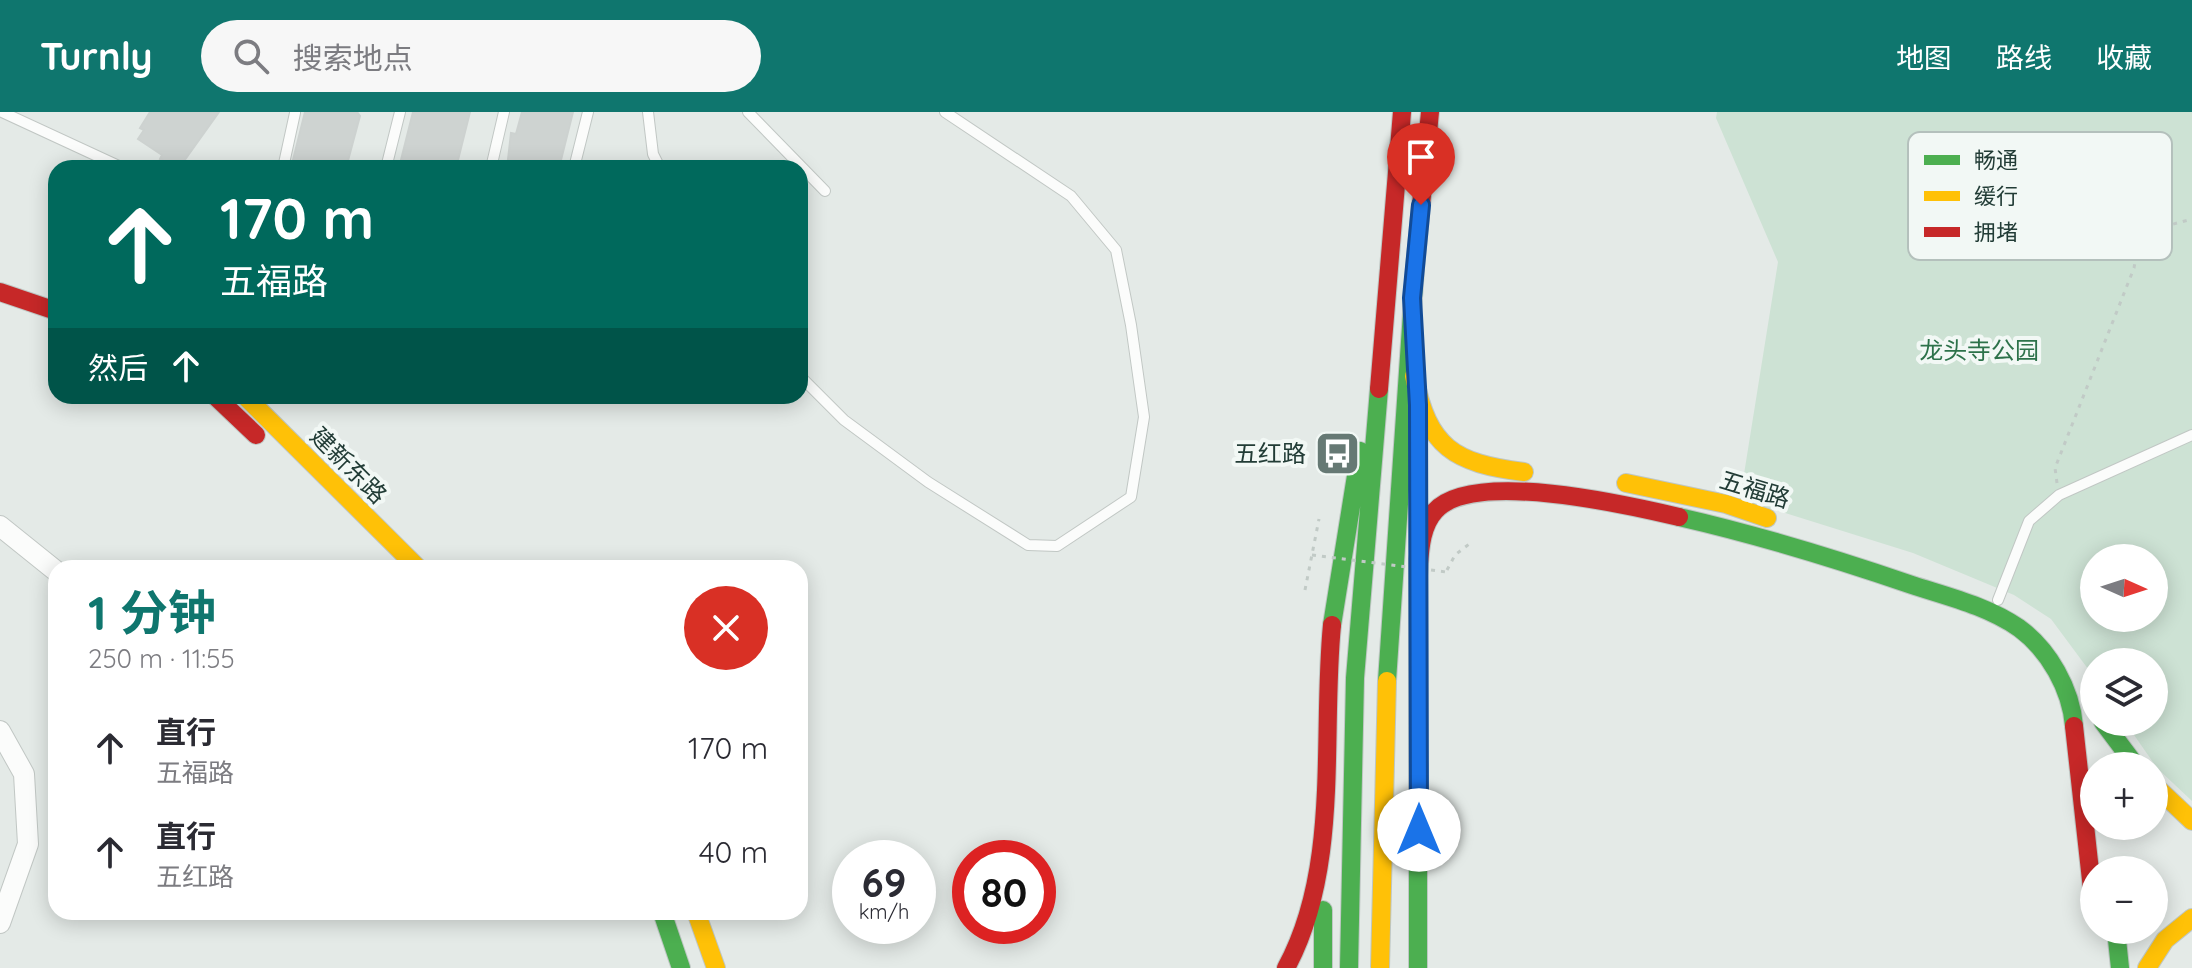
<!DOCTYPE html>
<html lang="zh">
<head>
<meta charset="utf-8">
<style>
	body { margin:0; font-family:Quicksand,"Noto Sans SC",sans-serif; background:#f7f7f7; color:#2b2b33; height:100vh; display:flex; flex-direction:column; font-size:30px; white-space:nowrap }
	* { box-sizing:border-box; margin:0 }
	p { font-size:26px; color:#7c7c81 }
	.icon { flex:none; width:44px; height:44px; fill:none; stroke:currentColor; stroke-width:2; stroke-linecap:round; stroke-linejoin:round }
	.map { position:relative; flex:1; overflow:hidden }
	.sheet { position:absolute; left:48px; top:448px; width:760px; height:360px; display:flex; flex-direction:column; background:#fff; border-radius:24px; box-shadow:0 4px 20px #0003 }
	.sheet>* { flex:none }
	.hud { position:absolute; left:48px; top:48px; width:760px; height:244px; border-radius:24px; box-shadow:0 4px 20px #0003; background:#00695c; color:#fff; overflow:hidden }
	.needle { width:52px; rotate:93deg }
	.fabs { position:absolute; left:2080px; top:432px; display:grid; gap:16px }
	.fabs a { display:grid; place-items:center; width:88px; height:88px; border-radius:50%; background:#fff; box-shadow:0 4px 20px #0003; font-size:40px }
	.speed { position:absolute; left:832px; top:728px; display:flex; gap:16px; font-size:40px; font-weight:700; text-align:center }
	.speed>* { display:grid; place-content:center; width:104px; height:104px; border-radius:50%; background:#fff; box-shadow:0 4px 20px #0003; line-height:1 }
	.speed small { font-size:20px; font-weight:400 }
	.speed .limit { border:12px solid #d22; background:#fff; color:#111 }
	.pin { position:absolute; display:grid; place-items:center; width:68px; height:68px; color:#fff; margin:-82px -34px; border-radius:50% 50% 50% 0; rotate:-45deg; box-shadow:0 0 8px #0007 }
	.pin .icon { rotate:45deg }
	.me { position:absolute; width:88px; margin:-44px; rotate:0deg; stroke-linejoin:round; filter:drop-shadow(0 0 6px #0008) }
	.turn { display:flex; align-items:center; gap:28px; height:168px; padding:0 40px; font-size:36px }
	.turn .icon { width:104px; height:104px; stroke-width:2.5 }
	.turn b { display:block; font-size:56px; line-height:68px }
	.then { display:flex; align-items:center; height:76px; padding:0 40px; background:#0003; gap:16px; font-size:30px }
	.round { display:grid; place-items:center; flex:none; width:84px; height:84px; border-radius:42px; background:#f7f7f7 }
	.overview { display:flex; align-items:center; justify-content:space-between; height:136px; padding:0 40px }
	h1 { font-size:48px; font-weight:700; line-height:60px; color:#0f766e }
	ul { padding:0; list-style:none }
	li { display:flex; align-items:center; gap:24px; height:104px; padding:0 40px }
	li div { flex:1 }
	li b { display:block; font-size:30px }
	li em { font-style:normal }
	header { display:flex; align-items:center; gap:48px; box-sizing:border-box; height:112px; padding:0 40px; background:#0f766e; color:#fff }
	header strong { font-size:38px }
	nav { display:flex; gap:44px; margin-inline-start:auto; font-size:28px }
	.search { width:560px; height:72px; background:#f7f7f7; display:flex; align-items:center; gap:20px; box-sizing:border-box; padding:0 28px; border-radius:44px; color:#7c7c81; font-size:30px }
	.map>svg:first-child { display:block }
</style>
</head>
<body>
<header>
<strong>Turnly</strong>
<div class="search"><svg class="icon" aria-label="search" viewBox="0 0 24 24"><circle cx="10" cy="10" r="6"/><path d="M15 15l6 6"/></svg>搜索地点</div>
<nav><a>地图</a><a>路线</a><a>收藏</a></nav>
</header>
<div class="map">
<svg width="2192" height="856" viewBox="0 0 2192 856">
	<rect width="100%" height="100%" fill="#e4eae7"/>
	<path fill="#cde2d4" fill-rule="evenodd" d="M1717,0H2192V689L2157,656L2125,610H2154V550H2094V565L2051,507L2014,483L1913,441L1740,387L1778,150L1716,6ZM2094,446H2154V506H2094Z"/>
	<path fill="#ced3d1" stroke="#cdd2d0" stroke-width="2" d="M150,0H219L179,56L160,47L162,43L138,27L144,18L140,16Z
		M305,0H357L360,4L346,56H291Z
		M413,0H470L456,56H404L406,49L401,48Z
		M522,0H573L559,56H507L511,21L516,22Z"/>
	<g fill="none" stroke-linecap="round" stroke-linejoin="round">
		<defs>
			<path id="lane" d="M2,0L123,56
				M648,0L653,42L660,56
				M748,0L825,79
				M283,56L295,1
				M386,56L400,0
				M491,56L504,0
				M574,56L588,0
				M800,264L844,308L928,370L1028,433L1057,434L1131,385L1144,305L1131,213L1116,138L1071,84L945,0
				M1998,488L2029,409L2059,383L2192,323"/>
			<path id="street" d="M0,414L56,459
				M0,619L24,662L28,732L0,811"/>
			<path id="fast" d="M1679,405C1758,423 1836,447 1912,473C1949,485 1987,494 2019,516C2049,538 2071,577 2074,614
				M1418,447V856
				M1332,513L1360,339
				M1387,569L1415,156
				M2103,610L2136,654
				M1323,798V856
				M662,800L681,856
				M2116,818L2120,856
				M1349,856L1355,566L1379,277"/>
			<path id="slow" d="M1414,264C1428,336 1454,351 1524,360
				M245,284L418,456
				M1626,371L1726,392L1767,406
				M2154,673L2192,709
				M696,800L716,856
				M2147,856L2165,828L2192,806"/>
			<path id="jam" d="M1415,156L1430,0
				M0,180L56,199
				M1379,277L1402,0
				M215,284L256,323
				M1418,463C1420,442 1420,415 1435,399C1472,357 1628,393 1679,405
				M2074,614L2094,795
				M1286,856C1341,755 1321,625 1332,513"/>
		</defs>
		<use href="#lane" stroke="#c1c7c4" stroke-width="12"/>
		<use href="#street" stroke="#c1c7c4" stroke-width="22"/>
		<use href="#fast" stroke="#bfc7c4" stroke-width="20"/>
		<use href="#slow" stroke="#bfc7c4" stroke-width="20"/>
		<use href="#jam" stroke="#bfc7c4" stroke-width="20"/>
		<path stroke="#c1cac6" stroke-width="3" stroke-dasharray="4 6" stroke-linecap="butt" d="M2057,371L2055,356L2134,156L2140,121L2192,107
			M1447,458L1455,443L1473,429
			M1305,478L1319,407"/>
		<use href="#lane" stroke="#fbfcfb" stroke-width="10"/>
		<use href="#street" stroke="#fbfcfb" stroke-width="20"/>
		<use href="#fast" stroke="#4caf50" stroke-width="18"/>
		<use href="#slow" stroke="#ffc107" stroke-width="18"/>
		<use href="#jam" stroke="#c62828" stroke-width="18"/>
		<defs>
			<path id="slow-bridge" d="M1380,856L1387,569"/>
		</defs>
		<use href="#slow-bridge" stroke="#bdc6c3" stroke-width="20" stroke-linecap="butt"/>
		<path stroke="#c1cac6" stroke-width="3" stroke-dasharray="4 6" stroke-linecap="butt" d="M1312,443L1446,460"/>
		<use href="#slow-bridge" stroke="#ffc107" stroke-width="18"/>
	</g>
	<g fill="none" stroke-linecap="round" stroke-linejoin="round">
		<defs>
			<path id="route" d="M1419,718L1418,293L1412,186L1421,93"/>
		</defs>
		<use href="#route" stroke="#114b97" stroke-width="20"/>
		<use href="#route" stroke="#1a73e8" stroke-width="14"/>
	</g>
	<defs>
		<symbol id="bus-square" viewBox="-11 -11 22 22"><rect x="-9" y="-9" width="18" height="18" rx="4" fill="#667974" stroke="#f2f8f5"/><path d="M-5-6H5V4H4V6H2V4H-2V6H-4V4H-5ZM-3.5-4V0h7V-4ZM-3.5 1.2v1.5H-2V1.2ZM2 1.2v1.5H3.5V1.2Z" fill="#fff"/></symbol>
	</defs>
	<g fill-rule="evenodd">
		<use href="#bus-square" x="1312" y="316" width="51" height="51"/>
	</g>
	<g text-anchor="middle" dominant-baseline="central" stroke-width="8" stroke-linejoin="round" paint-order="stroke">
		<g font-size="24" fill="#2d724a" stroke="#f2f8f5">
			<text x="1979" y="238">龙头寺公园</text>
		</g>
		<g font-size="24" fill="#223c36" stroke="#f2f8f5" text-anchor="end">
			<text x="1306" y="341">五红路</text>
		</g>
		<g font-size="24" fill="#223c36" stroke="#f2f8f5">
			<text transform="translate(349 353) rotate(45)">建新东路</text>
			<text transform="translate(1755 377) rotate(17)">五福路</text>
		</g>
	</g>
	<rect x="1908" y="20" width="264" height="128" rx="12" fill="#f2f8f5" stroke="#b4c0bc" stroke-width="2"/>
	<rect x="1924" y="43" width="36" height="10" fill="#4caf50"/>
	<rect x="1924" y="79" width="36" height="10" fill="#ffc107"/>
	<rect x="1924" y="115" width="36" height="10" fill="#c62828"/>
	<g font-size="22" fill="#223c36">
		<text x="1974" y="56">畅通</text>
		<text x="1974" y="92">缓行</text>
		<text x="1974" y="128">拥堵</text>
	</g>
</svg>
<div class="fabs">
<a><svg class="needle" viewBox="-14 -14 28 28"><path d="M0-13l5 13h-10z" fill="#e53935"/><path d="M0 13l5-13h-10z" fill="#7c7c81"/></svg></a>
<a><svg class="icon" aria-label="layers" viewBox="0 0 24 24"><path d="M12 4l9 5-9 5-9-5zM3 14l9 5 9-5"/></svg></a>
<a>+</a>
<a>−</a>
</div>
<div class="speed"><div>69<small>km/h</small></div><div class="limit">80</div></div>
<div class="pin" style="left:1421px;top:93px;background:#d93025"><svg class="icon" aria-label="arrive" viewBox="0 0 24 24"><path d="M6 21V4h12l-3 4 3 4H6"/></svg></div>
<svg class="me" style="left:1419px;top:718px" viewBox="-20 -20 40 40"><circle r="19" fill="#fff"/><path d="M0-13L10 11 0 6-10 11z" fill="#1a73e8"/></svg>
<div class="hud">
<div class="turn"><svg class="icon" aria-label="ahead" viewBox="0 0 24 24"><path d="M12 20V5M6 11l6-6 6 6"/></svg><div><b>170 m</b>五福路</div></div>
<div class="then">然后<svg class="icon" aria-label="ahead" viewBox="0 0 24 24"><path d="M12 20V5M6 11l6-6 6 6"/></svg></div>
</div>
<section class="sheet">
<div class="overview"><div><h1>1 分钟</h1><p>250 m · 11:55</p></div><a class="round" style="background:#d93025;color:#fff"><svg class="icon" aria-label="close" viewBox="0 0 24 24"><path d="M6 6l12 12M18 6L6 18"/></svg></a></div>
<ul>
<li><svg class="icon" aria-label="ahead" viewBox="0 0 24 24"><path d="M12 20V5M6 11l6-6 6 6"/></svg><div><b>直行</b><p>五福路</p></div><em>170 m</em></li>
<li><svg class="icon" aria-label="ahead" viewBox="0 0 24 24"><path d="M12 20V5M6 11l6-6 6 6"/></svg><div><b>直行</b><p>五红路</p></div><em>40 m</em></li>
</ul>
</section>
</div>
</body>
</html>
